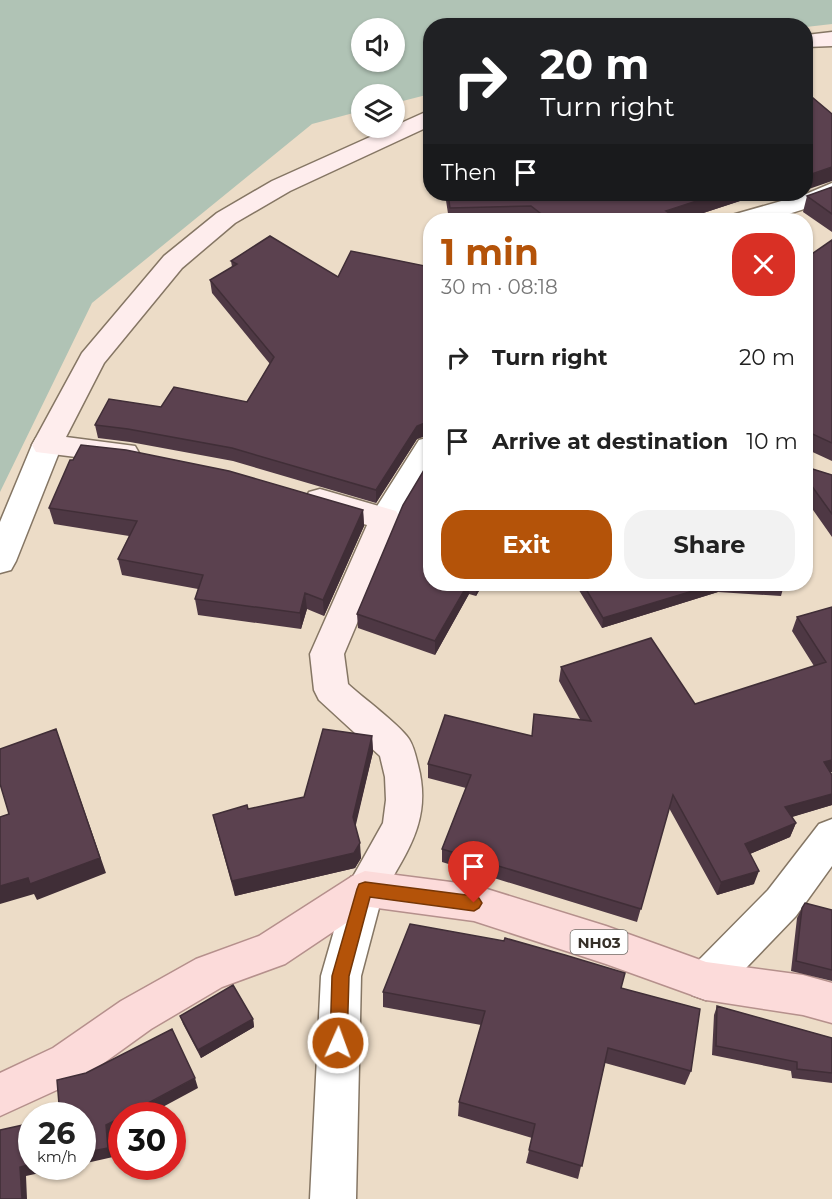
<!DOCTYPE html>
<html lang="en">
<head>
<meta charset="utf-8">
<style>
	body { margin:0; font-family:Montserrat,sans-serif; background:#f2f2f2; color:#222; height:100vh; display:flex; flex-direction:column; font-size:22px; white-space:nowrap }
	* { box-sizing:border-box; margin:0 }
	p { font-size:20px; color:#767676 }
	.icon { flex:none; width:33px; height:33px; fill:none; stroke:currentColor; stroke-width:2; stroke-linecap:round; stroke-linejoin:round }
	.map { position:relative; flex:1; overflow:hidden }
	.side { position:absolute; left:423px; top:213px; width:390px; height:378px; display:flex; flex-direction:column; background:#fff; border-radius:24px; box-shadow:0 2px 4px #0004 }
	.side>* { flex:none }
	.guide { position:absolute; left:423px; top:18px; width:390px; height:183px; border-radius:24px; box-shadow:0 2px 4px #0004; background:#202124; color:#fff; overflow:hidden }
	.buttons { position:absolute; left:351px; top:18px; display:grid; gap:12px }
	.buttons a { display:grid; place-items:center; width:54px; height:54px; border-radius:50%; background:#fff; box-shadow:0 2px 4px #0004; font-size:30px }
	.speed { position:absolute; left:18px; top:1102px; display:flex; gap:12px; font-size:30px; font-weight:700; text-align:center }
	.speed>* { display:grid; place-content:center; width:78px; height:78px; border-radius:50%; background:#fff; box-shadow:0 2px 4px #0004; line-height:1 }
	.speed small { font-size:15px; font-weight:400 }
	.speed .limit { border:9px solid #d22; background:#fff; color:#111 }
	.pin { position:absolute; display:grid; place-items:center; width:51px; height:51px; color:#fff; margin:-62px -26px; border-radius:50% 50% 50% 0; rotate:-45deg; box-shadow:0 0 6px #0007 }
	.pin .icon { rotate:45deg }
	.me { position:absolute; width:66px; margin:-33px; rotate:2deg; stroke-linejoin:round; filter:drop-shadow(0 0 4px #0008) }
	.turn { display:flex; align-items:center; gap:21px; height:126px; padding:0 18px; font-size:27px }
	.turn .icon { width:78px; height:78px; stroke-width:2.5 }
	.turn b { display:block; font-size:42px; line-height:51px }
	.then { display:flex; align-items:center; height:57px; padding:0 18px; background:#0003; gap:12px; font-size:22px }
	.round { display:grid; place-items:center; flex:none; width:63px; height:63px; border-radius:24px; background:#f2f2f2 }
	.overview { display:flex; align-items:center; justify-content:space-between; height:102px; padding:0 18px }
	h1 { font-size:36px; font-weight:700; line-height:45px; color:#b45309 }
	.primary-button { display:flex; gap:12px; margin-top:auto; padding:12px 18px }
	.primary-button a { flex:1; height:69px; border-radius:24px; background:#b45309; color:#fff; font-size:24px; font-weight:700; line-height:69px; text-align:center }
	.primary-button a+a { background:#f2f2f2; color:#222 }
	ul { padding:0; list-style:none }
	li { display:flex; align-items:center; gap:18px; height:84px; padding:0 18px }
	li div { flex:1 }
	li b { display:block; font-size:22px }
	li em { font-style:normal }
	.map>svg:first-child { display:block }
</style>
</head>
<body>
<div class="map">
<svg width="832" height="1199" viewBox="0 0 832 1199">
	<rect width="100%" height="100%" fill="#ecdcc7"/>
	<path fill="#b0c3b5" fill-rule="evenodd" d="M0,0H832V24L806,27L430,26V94L395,103L394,94H362L361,111L312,124L92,303L0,492ZM362,28H394V62H362Z"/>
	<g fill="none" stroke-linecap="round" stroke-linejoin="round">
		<defs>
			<path id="street" d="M832,183V199C798,212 764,224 728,220L732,215L806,194Z
				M47,435L58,438L62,445L16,561L11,570L0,573V522L32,445L36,438Z
				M430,437V471L396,527L385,530L374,527L369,519L374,511L419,440Z
				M832,819V866L796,916L720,995L706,1000L692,995L686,981L692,967L768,890L819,824Z
				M365,871L379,877L384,889L361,976L356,1199H310L321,976L346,889L351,877Z"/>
			<path id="secondary" d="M832,32V46L806,47V35Z
				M430,110V126L290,191L235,223L182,268L104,363L66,437L135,446L139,453L135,460L124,463L36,452L32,445L82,353L164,256L217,213L272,181Z
				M320,489L396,511L401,519L344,654L348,684C363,698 399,724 409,739C414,747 416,757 418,765C433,822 405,854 379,901L365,907L351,901L346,889L383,823L386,800L385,777L380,756L319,700L314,690L310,654L367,525L309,508L305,500L309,492Z"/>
			<path id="primary" d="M365,871L474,885L606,926L706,962L803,975L832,983V1023L803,1015L706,1000L606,964L474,921L370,907L285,964L222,987L151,1029L83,1078L0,1116V1073L53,1048L121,1001L196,959L259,936L351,877Z"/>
		</defs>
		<use href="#street" stroke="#857664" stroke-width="3"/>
		<use href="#secondary" stroke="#857664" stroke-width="3"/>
		<use href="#primary" stroke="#b5908c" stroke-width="3"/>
		<use href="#street" fill="#fff" fill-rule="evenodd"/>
		<use href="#secondary" fill="#feeded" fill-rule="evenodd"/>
		<use href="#primary" fill="#fcdbda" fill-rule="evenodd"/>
	</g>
	<path fill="#4e3844" d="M832,187V232L803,212L807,196Z
		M445,194H773L743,200L682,220H449Z
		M777,194H796L783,198Z
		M270,236L425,436L417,439L376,503L233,461L130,442L98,438L95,425L161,407L247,402L270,364L212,293L210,280L232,267L231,261Z
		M832,240V461L806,449V258Z
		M806,467L832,475V537L806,500Z
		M49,508L363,510L364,526L324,616L307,609L301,629L198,615L195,599L198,589L122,575L118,559L129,536L54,524Z
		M430,584H483L476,596L469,594L435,655L358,628L357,614Z
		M578,584H784V585L781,596L718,592L602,628L577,587Z
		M832,607L830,773L832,775V805L791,817L796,823L790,837L750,854L754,884L717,895L669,808L637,922L442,862V849L466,788L428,778V764L531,736L580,719L559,681L561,667L695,704L814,666L792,631L797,617Z
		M372,736L373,752L355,826L361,858L355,868L235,896L217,831L213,815L248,809L304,797Z
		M802,908L832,910V981L791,971L797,918Z
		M621,988L691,1071L685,1085L605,1063L578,1179L526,1163L532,1138L458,1116L459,1102L481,1025L383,1007V992Z
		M717,1006L832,1038V1083L792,1078L791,1071L712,1055L714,1015Z
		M180,1016L253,1019L254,1027L201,1058L183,1024Z"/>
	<path fill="#402e37" d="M832,167V181L806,190V176Z
		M718,194H773L743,200L682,220H665L666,211Z
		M784,194H796L783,198Z
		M430,411V424L425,436L417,439L376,503V490L417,426Z
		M363,510L364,526L324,616L323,600Z
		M468,584H470L469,594L435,655V641Z
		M476,584H483L476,596Z
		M716,584H721L718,592L602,628L603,618Z
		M305,593L307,609L301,629L300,613Z
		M56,729L106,873L37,900L34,894L0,904V886Z
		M372,736L373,752L354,833L353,817Z
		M832,760V772L818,776L824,762Z
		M832,794V805L779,821L785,807Z
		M796,823L790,837L740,858L745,844Z
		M360,843L361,858L355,868L235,896L232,881Z
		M759,871L754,884L717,895L721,882Z
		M253,1019L254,1027L201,1058L198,1050Z
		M195,1078L198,1088L146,1116H124Z
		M122,1117V1129L111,1135L113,1157L82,1164V1153L106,1125Z
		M32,1164V1167H67L26,1176L27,1199H22L20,1167Z"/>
	<path fill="#5b414f" stroke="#402e37" stroke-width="1.5" d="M806,92L832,114V167L806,176Z
		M832,187V214L807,196Z
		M448,194H718L666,211L680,220H549L531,206L450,208Z
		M270,236L338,277L351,251L430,267V411L425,423L417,426L376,490L232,448L128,429L95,425L109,399L161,407L174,387L247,402L274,357L210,280L237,264L231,261Z
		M832,240V443L806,431V258Z
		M81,445L126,450L229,471L363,510L323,600L305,593L300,613L195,599L203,575L118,559L137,521L49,508L70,460H73Z
		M430,460V584H468L435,641L357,614L403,505Z
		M806,467L832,475V514L806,478Z
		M583,584H682L687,586L686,584H716L603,618Z
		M750,584H784V585Z
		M832,607V760L824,762L832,775V794L785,807L796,823L745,844L759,871L721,882L673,795L641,909L442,849L471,775L428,764L445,715L532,736L534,714L591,721L561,667L651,638L695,704L826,662L797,617Z
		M56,729L100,858L30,884L28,878L0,886V817L9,814L0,784V749Z
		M323,729L372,736L353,817L360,843L354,853L232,881L213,815L247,805L248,809L304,797Z
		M805,903L832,910V970L796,961L802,908Z
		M410,924L504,941L505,938L565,955L625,973L621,988L700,1009L691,1071L608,1048L582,1166L529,1150L535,1124L459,1102L485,1011L383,992Z
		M233,985L253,1019L198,1050L180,1016Z
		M717,1006L832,1038V1073L797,1069V1062L716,1046Z
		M172,1029L195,1078L124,1116H122V1117L106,1125L108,1148L82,1153V1116H60L57,1080L86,1073Z
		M32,1123V1164L20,1167L22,1199H0V1130Z"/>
	<path fill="#b45309" stroke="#753606" stroke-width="1.5" d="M365,882L474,896L479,898L482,903L479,908L474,911L370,897L349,976L347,1043L345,1049L338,1051L332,1049L330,1043L332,976L357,889L359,884Z"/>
	<g text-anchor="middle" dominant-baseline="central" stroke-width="6" stroke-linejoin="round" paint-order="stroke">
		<rect fill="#fff" stroke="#726e68" stroke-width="1.5" x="570.5" y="930" width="57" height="24" rx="4.5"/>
		<g font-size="15" font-weight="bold" fill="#363028">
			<text x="599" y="942">NH03</text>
		</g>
	</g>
</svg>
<div class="buttons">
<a><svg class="icon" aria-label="sound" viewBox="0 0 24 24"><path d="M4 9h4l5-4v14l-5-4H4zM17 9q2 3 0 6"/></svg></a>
<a><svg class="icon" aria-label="layers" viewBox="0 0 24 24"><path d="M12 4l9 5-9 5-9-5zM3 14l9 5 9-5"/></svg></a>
</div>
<div class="speed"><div>26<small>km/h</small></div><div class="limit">30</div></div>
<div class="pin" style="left:474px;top:903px;background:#d93025"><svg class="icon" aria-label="arrive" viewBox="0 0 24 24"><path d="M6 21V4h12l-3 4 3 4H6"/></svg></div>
<svg class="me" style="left:338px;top:1043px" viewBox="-20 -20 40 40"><circle r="17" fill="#b45309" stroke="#fff" stroke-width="3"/><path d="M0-11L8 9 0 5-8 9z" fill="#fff"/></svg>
<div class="guide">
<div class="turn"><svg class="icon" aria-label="right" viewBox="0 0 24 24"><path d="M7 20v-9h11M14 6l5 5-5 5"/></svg><div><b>20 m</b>Turn right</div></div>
<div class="then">Then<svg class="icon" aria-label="arrive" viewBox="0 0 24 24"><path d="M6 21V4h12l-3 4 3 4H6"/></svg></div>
</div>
<section class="side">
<div class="overview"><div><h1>1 min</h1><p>30 m · 08:18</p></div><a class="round" style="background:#d93025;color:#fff"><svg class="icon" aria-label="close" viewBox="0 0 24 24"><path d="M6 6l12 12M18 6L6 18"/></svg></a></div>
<ul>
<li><svg class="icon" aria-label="right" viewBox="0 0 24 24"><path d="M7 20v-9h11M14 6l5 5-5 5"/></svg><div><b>Turn right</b></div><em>20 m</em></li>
<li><svg class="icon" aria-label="arrive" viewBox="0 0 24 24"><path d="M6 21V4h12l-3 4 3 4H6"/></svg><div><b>Arrive at destination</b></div><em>10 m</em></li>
</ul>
<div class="primary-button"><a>Exit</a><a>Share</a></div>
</section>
</div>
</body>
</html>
